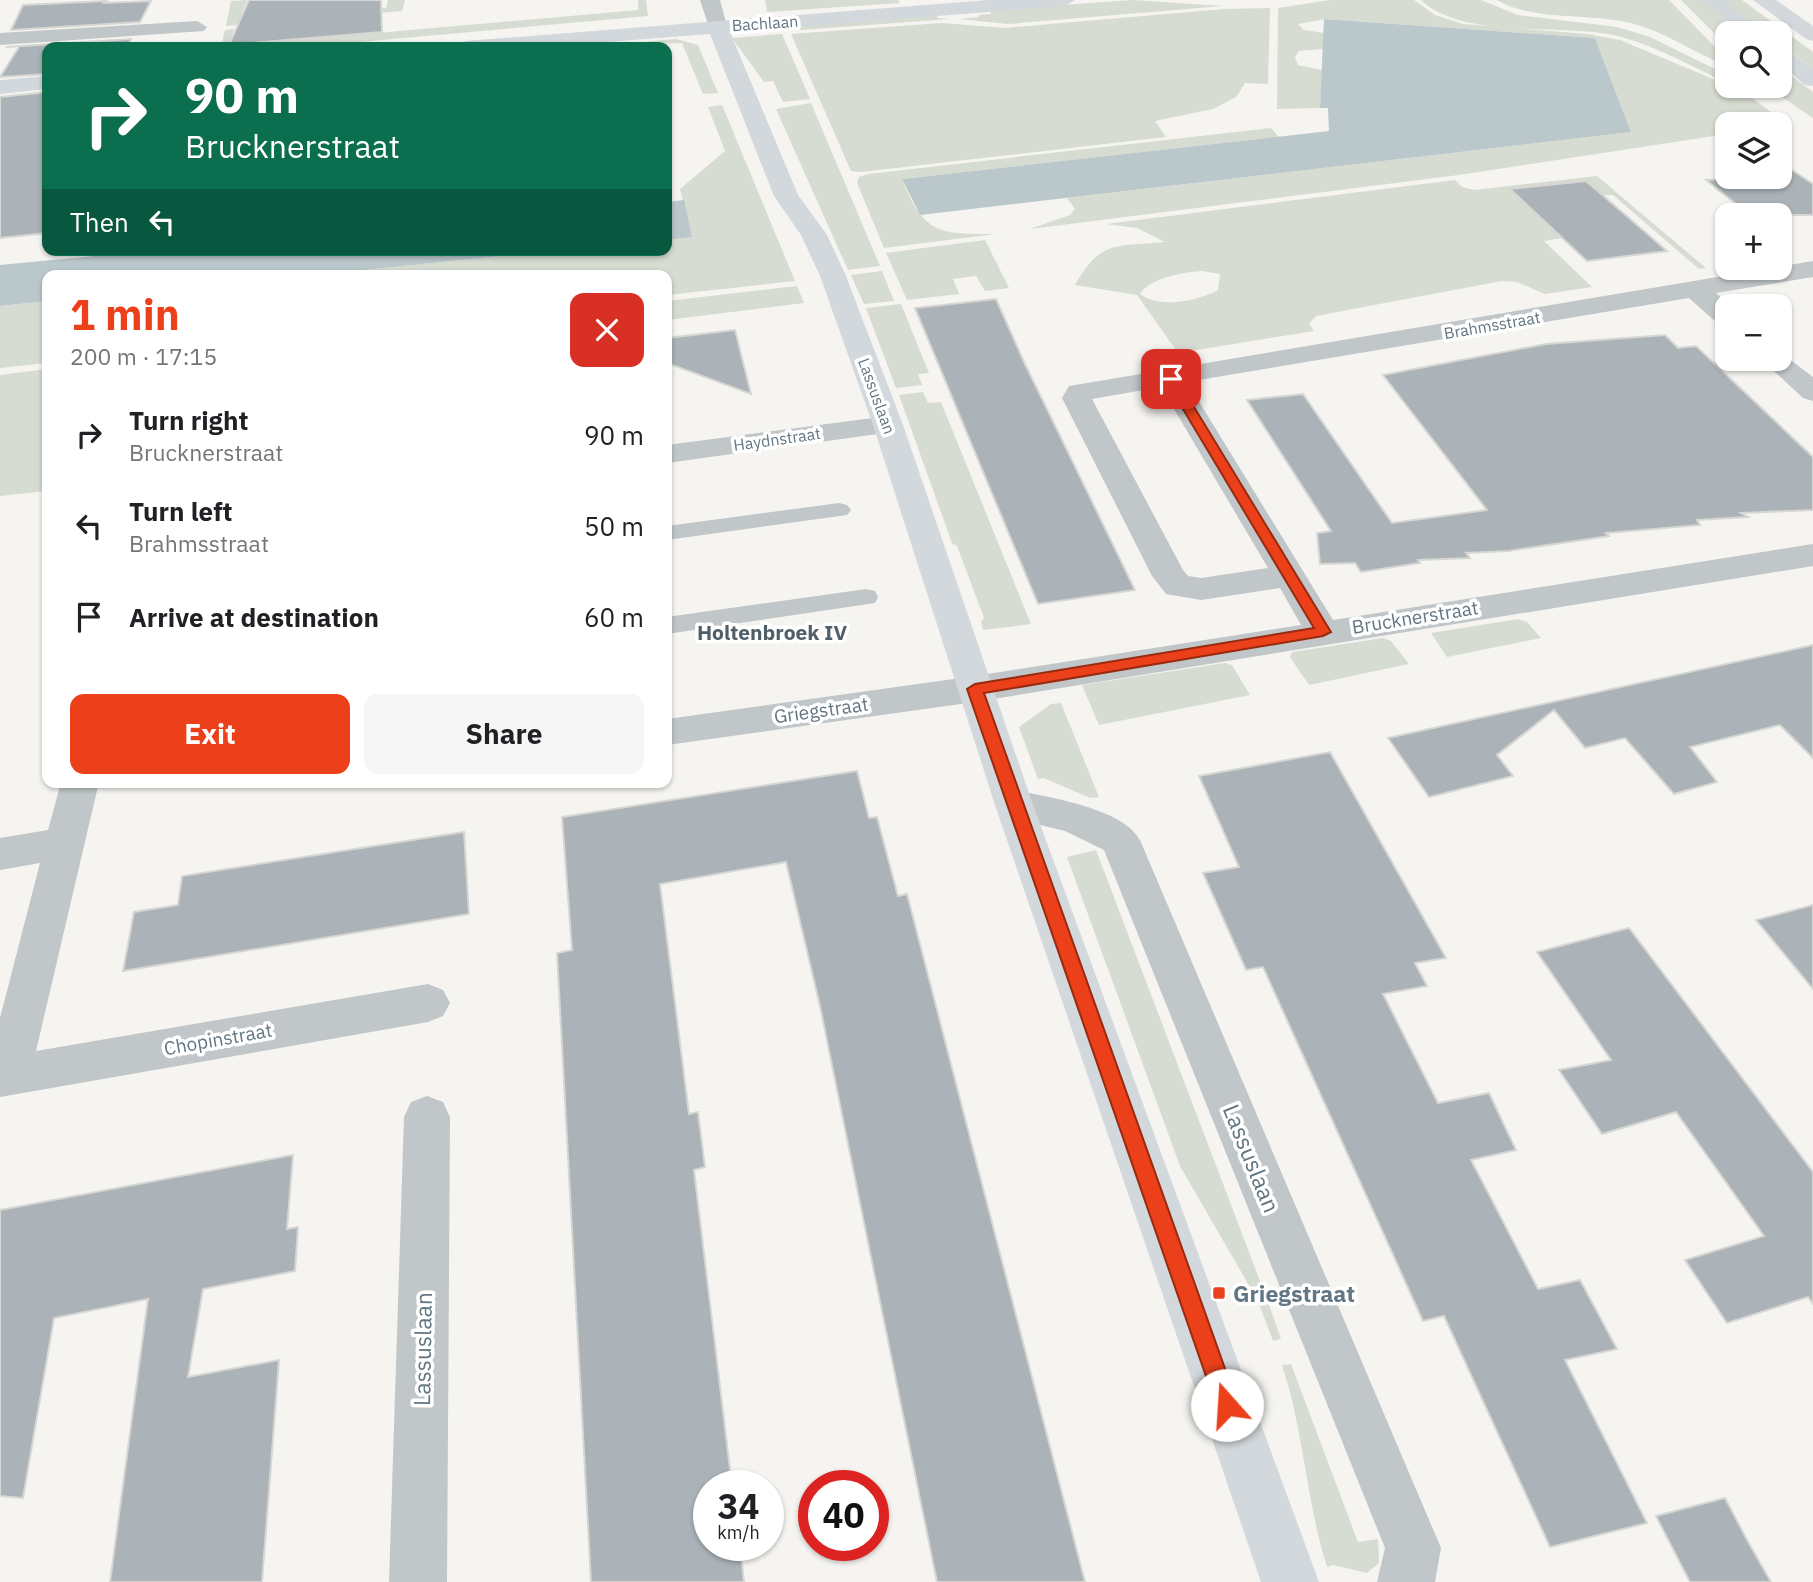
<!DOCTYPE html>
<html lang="en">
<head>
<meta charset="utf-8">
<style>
	body { margin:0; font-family:"IBM Plex Sans",sans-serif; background:#f6f6f6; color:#202124; height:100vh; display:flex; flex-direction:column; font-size:26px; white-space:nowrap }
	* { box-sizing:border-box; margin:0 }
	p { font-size:23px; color:#757577 }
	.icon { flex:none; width:38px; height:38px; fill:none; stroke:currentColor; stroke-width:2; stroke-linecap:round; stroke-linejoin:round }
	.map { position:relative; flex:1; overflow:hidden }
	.sheet { position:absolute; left:42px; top:270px; width:630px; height:518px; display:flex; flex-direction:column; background:#fff; border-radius:14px; box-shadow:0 2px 5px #0004 }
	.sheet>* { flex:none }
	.banner { position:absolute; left:42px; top:42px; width:630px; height:214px; border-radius:14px; box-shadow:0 2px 5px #0004; background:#0b6e4f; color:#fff; overflow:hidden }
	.buttons { position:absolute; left:1715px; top:21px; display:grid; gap:14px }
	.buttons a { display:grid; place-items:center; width:77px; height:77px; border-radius:14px; background:#fff; box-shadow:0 2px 5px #0004; font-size:35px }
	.speed { position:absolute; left:693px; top:1470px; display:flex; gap:14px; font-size:35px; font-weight:700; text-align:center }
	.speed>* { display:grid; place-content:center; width:91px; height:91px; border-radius:50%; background:#fff; box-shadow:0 2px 5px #0004; line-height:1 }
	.speed small { font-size:18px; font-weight:400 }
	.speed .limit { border:10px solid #d22; background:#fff; color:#111 }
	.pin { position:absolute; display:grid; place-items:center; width:60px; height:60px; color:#fff; margin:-30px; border-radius:14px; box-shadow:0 4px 10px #0006 }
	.me { position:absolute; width:77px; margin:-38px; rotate:341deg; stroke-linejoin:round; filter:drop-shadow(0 0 5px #0008) }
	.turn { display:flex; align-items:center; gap:24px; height:147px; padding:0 28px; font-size:32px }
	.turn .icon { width:91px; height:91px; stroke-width:2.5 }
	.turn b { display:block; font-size:49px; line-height:60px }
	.then { display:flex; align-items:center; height:66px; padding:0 28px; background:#0003; gap:14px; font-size:26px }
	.round { display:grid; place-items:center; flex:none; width:74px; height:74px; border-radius:14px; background:#f6f6f6 }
	.head { display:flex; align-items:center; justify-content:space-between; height:119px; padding:0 28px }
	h1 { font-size:42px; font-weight:700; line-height:52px; color:#eb4019 }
	.button { display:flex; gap:14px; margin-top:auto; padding:14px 28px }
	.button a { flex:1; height:80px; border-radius:14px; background:#eb4019; color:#fff; font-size:28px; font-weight:700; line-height:80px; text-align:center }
	.button a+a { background:#f6f6f6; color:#202124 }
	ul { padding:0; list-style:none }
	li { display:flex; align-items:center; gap:21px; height:91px; padding:0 28px }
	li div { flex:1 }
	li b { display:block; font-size:26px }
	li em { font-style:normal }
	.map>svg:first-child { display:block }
</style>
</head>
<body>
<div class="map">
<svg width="1813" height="1582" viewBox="0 0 1813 1582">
	<rect width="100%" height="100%" fill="#f5f4f0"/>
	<path fill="#d6dcd1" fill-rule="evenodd" d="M247,0L241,15L386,8L388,0H405L402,11L226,26L231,1Z
		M638,0H646L648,16L348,43L221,47L225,30L234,29L229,46L638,10Z
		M765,0H898L900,3L767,12Z
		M1132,0L1223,6L1008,24L959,19L979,17V15L991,14L990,10Z
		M1330,0H1414L1435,15L1463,24L1588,34L1620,40L1744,92L1787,124H1727V134L1459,175L1030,229L1070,215L1075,209L1067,198L1631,132L1595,38L1325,19L1298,24L1304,30L1324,33L1323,49L1299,51L1295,57L1298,65L1322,70L1320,108L1277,109L1278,8Z
		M1421,0H1481L1518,15L1617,27L1650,37L1727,75V83C1691,66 1653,44 1613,35C1558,23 1463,40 1421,0Z
		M1497,0H1669L1725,57L1727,63L1725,65C1693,52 1665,32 1631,23C1591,13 1531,21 1497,0Z
		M1681,0H1704L1741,33H1727V46Z
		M1720,0H1742L1813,52V69L1780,44V33H1765Z
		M1270,8L1268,84L1245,83L1236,97L1213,109L1155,121L1166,137L861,172L851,171L791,34L942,23L1005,28L1224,9Z
		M936,14L938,18L950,19L774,32L772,26Z
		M782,34L810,99L783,102L773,81L764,82L732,38Z
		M676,39L698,45L718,93L703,94L682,43L586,47Z
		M1780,67L1813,92V118L1766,86H1780Z
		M811,103L880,266L848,270L776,109Z
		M722,105L795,281L667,295V275H315L560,250H667V240L692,237L680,189L725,151L708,107Z
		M1271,128L1279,137L902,179C924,235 939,234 996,234L884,248L857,183L859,177L868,174Z
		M1597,176L1706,268L1699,269L1613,195L1583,196L1568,183L1511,190L1563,238L1544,241L1592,287L1545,294L1517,282L1502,281L1316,316L1309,324L1314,331L1178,353L1137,295L1075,285C1101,239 1116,247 1165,242L1137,228L1106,224L1455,180L1462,187L1474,190ZM1202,271L1220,274L1218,290C1198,301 1160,309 1140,294C1149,278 1185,272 1202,271Z
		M985,240L1009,288L985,291L976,276L953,279L959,294L907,300L886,253Z
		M882,271L894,301L864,304L851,275Z
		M797,286L804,303L667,320V301Z
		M47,301V363L0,368V306Z
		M901,304L929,373L918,374L922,385L896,388L866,308Z
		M47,369V491L0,496V375Z
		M923,392L928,403L941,402L1031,624L983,630L981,622L984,618L957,546L952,543L899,395Z
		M1518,619L1527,622L1541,638L1447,657L1431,633Z
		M1383,638L1391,641L1409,664L1309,685L1290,657L1292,652Z
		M1225,663L1232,665L1250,695L1099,725L1082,685Z
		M1061,703L1099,797L1090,798L1044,778L1038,779L1019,727L1051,704Z
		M1096,850L1268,1302L1281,1339L1273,1341L1258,1301L1180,1166L1067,857Z
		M1291,1364L1358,1542L1378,1539L1379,1563L1367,1573L1333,1565L1327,1567C1306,1501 1304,1431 1282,1365Z"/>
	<path fill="#bac7cb" d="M1324,19L1595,38L1631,132L920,215L902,179L1329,131L1328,108H1320Z
		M684,200L692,237L667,240V202Z
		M157,250H560L315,275H47V301L0,306V265Z"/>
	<path fill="#abb3b8" stroke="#d6d6d3" stroke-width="2" d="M249,0H381L382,32L229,45Z
		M106,1L104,3L151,1L140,22L11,30L23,5Z
		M131,39L127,47H47V74L0,77L19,47H6Z
		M47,92V233L0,238V97Z
		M1792,170L1813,184V215H1750L1706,180L1780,177V172Z
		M1586,181L1622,212L1667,251L1587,261L1510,189Z
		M996,299L1024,362L1135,590L1038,604L915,308Z
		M735,330L751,394L667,363V338Z
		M1665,335L1678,348L1696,346L1813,457V510L1741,513L1748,517L1697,520L1700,525L1606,533L1609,536L1508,551L1466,553L1470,558L1418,560L1420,563L1361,572L1355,563L1320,564L1317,533L1331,531L1247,400L1303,394L1392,523L1487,510L1383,375L1546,344Z
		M1813,645V758L1780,725L1690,747L1717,782L1674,794L1625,738L1585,748L1554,710L1497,755L1513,776L1429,797L1388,738Z
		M1330,752L1446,958L1415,963L1427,986L1383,994L1438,1103L1489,1093L1516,1150L1471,1160L1538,1289L1580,1280L1617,1349L1565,1360L1647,1523L1550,1547L1444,1316L1423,1321L1263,967L1246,970L1203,873L1239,867L1199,776Z
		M857,771L869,818L877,817L898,896L907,894L1085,1582H937L820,1006L786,862L660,884L689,1114L698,1112L705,1167L694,1170L732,1486H709V1545H740L744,1582H591L557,953L572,950L562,817Z
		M464,832L469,914L123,971L134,912L178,905L182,876Z
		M1813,905V989L1756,920Z
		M1629,928L1813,1172V1304L1808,1297L1727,1323L1685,1260L1764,1236L1676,1112L1602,1134L1559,1070L1611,1060L1537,952Z
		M293,1155L287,1229L298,1227L295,1271L203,1289L188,1377L279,1360L262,1582H110L148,1299L54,1318L23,1498L0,1496V1210Z
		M1725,1498L1747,1540L1771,1582H1690L1656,1516Z"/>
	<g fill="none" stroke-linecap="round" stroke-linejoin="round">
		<path fill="#c1c6c8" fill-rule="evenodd" d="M839,503L847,505L851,510L847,515L667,540V526Z
			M866,589L875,591L878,597L875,603L667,634V617Z"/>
		<path fill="#c1c6c8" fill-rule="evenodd" d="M700,0H720L727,26L724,30H710Z
			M197,21L207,27L204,31L0,45V33Z
			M1813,261V277L1716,293L1731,306H1727V325L1717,323L1689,298L1187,382L1333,620L1813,544V566L975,702L667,745V719L975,676L1301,625L1280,588L1201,600L1166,594L1152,576L1062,398L1069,386ZM1161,387L1268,568L1201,578L1188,576L1183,570L1092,399Z
			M1780,352L1813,377V401L1803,398L1761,359H1780Z
			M888,416L899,419L903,425L899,431L667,463V445Z
			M61,782H99L36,1051L428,984L443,990L450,1003L443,1016L428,1022L0,1097V1018L40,863L0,870V838L48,830Z
			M1014,790C1048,797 1123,808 1140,840L1441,1548L1435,1582H1377L1385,1548L1104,850L1065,831L1000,815L995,805L1000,795Z
			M427,1096L443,1102L450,1117L447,1582H389L404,1117L411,1102Z"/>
		<path fill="#d2d8dc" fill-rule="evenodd" d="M989,0H1075L1065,6L730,32L798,195L827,235L846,276L903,425L1033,805L1319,1582H1261L995,805L873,425L820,276L801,235L774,196L710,34L541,47H455L465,41Z
			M1702,0H1724L1764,33H1742Z
			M1753,0H1776L1813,26V41L1806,39Z
			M1780,48L1787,50L1813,69V86L1805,85L1780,64Z
			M47,76V89L0,94V80Z"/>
	</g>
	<path fill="#eb4019" stroke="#992a10" stroke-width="2" d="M1167,376L1177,379L1331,632L1323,636L984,693L1238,1405L1235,1413L1227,1416L1219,1413L1216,1405L967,689L975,684L1314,628L1165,379Z"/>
	<rect fill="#eb4019" stroke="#fff" stroke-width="2.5" x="1212" y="1286" width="14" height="14" rx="3.5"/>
	<g text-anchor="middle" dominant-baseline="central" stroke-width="7" stroke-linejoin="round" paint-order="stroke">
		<g font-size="16" fill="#627683" stroke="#fff">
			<text transform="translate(765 23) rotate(-4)">Bachlaan</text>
			<text transform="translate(1492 325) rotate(-10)">Brahmsstraat</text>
			<text transform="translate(877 396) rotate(70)">Lassuslaan</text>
			<text transform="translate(777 439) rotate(-8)">Haydnstraat</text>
		</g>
		<g font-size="19" fill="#627683" stroke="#fff">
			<text transform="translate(1415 617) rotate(-9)">Brucknerstraat</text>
			<text transform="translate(821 710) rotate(-8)">Griegstraat</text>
			<text transform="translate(218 1039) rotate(-10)">Chopinstraat</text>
		</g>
		<g font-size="21" font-weight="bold" fill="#505e68" stroke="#fff">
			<text x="772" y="632">Holtenbroek IV</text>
		</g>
		<g font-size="23" fill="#627683" stroke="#fff">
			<text transform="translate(1252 1158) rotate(68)">Lassuslaan</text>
			<text transform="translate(422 1349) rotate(-89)">Lassuslaan</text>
		</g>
		<g font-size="23" font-weight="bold" fill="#627683" stroke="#fff" text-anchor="start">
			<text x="1233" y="1293">Griegstraat</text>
		</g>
	</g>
</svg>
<div class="buttons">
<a><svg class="icon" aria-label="search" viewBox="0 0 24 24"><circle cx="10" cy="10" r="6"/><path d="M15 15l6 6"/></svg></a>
<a><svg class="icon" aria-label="layers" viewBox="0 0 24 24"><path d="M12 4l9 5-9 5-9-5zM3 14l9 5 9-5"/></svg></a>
<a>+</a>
<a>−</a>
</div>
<div class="speed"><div>34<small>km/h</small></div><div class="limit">40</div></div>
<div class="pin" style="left:1171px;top:379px;background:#d93025"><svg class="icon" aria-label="arrive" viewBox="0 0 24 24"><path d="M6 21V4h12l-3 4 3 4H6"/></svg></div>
<svg class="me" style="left:1227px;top:1405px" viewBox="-20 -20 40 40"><circle r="19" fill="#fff"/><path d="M0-13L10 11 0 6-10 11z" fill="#eb4019"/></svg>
<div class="banner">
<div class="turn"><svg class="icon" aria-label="right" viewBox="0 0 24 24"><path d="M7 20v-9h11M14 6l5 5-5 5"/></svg><div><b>90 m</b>Brucknerstraat</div></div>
<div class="then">Then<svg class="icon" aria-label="left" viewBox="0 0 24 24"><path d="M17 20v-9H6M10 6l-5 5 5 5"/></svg></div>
</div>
<section class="sheet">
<div class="head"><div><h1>1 min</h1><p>200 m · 17:15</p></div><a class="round" style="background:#d93025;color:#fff"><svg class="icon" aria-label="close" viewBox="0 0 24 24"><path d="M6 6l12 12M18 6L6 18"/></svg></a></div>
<ul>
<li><svg class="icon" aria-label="right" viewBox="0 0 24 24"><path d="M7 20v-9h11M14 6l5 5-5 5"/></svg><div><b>Turn right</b><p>Brucknerstraat</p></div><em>90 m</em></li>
<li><svg class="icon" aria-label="left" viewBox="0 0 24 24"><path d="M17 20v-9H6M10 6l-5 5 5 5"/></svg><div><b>Turn left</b><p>Brahmsstraat</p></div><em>50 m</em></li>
<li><svg class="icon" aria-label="arrive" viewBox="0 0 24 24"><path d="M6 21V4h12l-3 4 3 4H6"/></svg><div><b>Arrive at destination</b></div><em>60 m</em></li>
</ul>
<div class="button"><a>Exit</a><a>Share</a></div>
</section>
</div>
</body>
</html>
